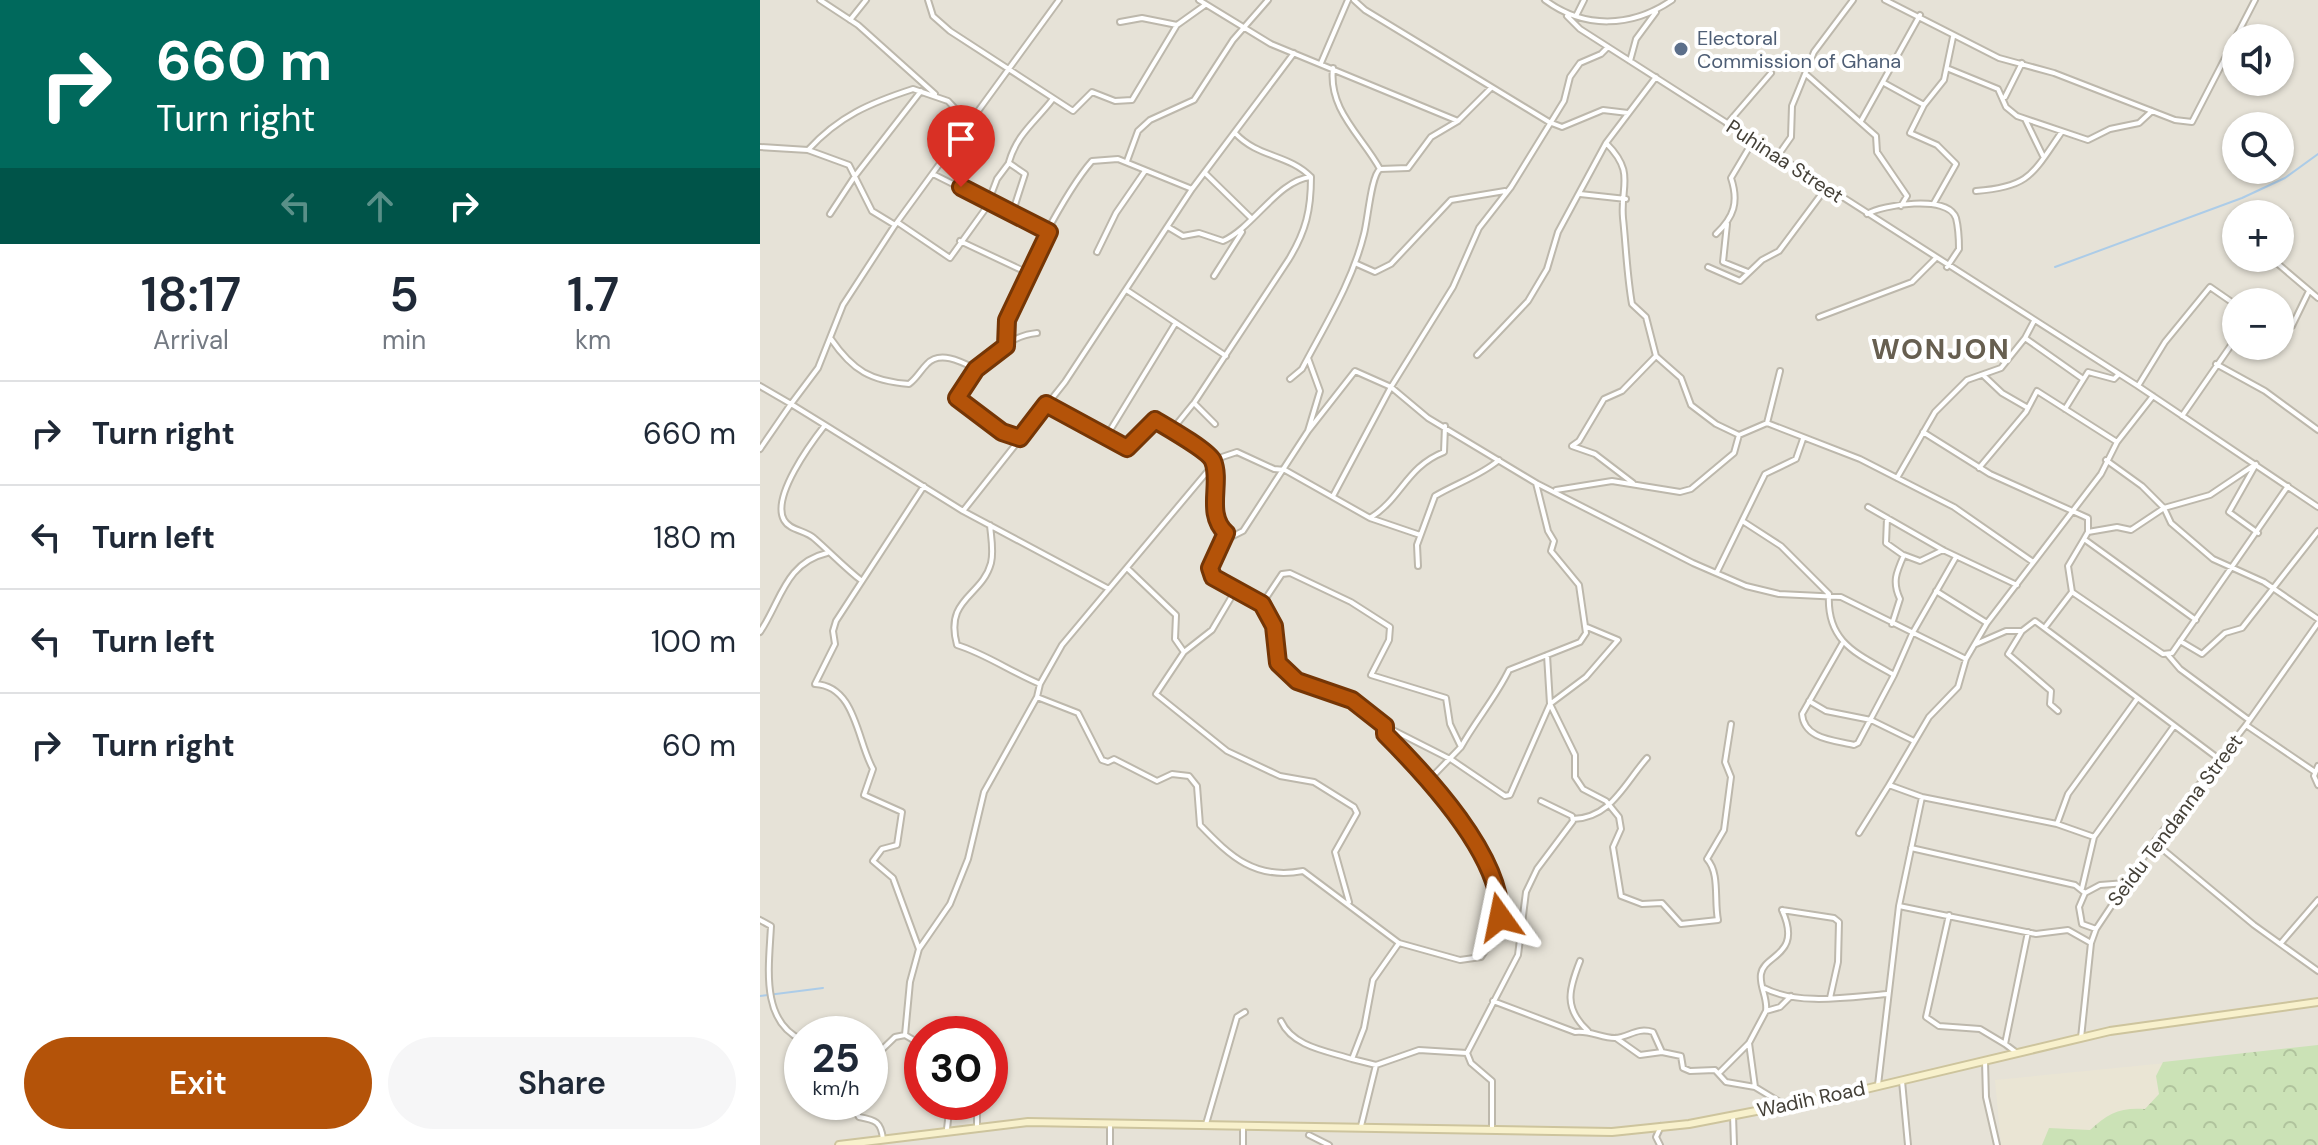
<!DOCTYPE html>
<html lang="en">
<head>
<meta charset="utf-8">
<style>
	body { margin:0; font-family:"DM Sans",sans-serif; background:#f6f6f7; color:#1f2937; height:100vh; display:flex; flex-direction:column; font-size:30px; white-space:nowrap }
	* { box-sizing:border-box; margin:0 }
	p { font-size:26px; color:#747a83 }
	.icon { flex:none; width:44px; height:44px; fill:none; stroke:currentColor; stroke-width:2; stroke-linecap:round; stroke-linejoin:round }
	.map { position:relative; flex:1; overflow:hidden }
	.side { display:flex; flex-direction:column; background:#fff; width:760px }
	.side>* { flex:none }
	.guide { background:#00695c; color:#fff; overflow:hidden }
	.controls { position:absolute; left:1462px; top:24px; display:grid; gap:16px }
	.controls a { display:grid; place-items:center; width:72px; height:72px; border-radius:50%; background:#fff; box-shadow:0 2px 6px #0004; font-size:40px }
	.speed { position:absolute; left:24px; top:1016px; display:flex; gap:16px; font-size:40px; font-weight:700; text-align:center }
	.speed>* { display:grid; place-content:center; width:104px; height:104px; border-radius:50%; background:#fff; box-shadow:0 2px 6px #0004; line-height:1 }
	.speed small { font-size:20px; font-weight:400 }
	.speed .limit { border:12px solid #d22; background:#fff; color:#111 }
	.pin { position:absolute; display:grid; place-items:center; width:68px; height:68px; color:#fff; margin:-82px -34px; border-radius:50% 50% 50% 0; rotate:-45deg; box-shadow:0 0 8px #0007 }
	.pin .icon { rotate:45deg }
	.me { position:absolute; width:88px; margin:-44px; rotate:348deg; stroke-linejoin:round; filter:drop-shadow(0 0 6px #0008) }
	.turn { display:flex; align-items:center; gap:28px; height:168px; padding:0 24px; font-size:36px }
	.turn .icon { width:104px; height:104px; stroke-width:2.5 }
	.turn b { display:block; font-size:56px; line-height:68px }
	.lanes { display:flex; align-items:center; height:76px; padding:0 24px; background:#0003; justify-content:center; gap:40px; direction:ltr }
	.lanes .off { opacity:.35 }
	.eta { display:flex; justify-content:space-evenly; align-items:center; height:136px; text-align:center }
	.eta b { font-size:48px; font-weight:600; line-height:56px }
	.primary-button { display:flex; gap:16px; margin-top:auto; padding:16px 24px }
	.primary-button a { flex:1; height:92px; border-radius:48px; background:#b45309; color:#fff; font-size:32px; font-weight:600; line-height:92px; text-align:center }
	.primary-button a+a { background:#f6f6f7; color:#1f2937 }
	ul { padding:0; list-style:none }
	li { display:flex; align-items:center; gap:24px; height:104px; padding:0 24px; border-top:2px solid #e0e1e3 }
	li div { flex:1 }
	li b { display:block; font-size:30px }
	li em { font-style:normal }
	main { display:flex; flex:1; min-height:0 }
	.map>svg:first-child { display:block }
</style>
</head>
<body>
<main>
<section class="side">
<div class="guide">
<div class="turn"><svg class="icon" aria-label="right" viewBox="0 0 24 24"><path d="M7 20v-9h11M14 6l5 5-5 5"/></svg><div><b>660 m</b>Turn right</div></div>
<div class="lanes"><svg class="icon off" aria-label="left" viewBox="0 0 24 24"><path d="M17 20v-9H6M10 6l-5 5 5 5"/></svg><svg class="icon off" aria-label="ahead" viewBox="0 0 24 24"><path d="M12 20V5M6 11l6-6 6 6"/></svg><svg class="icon" aria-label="right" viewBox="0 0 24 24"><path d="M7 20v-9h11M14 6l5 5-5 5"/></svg></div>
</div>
<div class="eta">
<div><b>18:17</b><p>Arrival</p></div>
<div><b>5</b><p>min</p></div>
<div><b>1.7</b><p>km</p></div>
</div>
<ul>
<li><svg class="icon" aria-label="right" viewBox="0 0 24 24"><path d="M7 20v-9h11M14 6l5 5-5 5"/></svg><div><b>Turn right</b></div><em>660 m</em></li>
<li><svg class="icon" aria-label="left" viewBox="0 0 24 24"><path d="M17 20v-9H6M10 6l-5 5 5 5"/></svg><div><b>Turn left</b></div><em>180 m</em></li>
<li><svg class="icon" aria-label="left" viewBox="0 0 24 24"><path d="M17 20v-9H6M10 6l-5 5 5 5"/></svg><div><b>Turn left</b></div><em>100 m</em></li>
<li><svg class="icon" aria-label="right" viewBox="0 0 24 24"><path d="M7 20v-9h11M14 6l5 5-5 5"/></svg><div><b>Turn right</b></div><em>60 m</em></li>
</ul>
<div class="primary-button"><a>Exit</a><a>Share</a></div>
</section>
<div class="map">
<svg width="1558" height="1145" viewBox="0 0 1558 1145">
	<defs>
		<pattern id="forest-crowns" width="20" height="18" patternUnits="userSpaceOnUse" patternTransform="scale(2)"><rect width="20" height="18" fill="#cbe2b6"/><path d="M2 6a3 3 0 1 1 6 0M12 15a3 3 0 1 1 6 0" fill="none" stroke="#b0c39d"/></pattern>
	</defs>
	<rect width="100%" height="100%" fill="#f2f0e9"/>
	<path fill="#e6e2d7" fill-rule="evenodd" d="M0,0H1558V1145H0ZM1476,38H1520V82H1476ZM1476,126H1520V170H1476ZM1476,214H1520V258H1476ZM1476,302H1520V346H1476ZM42,1034H110V1102H42ZM162,1034H230V1102H162Z"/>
	<path fill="#eae5d4" d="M1558,1048V1145H1241L1235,1080Z"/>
	<path fill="url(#forest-crowns)" d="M1558,1045V1145H1282L1289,1128L1330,1130C1348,1113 1361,1107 1385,1109L1399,1094L1396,1076L1403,1062Z"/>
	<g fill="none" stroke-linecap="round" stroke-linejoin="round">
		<path stroke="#accce8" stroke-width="2" d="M1295,267L1482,198L1525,178L1558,154
			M0,996L63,988"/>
		<defs>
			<path id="street" d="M60,0L98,25L175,94
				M168,0L173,16L190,31L313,111L332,92L355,101L372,100L417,25L445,5
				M439,0L511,44L698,121
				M594,0L605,10L789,122L802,127L843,110L868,113
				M785,0C824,29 871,28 912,0
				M1125,0L1239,58L1294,73L1415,120L1432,122L1495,0
				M807,16L820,29L1378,386L1558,507
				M816,16L824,0
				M90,20L106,0
				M360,22L382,18L417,25
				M870,61L876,39L896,12
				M561,63L588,0
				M573,68C568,110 602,136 620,169
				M1189,69L1238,89L1246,107L1257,116L1328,140L1350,129L1379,123L1392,111
				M1047,75L1116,136L1117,152L1147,196L1141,206
				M1124,83L1164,105
				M1245,97L1262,63
				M1265,119L1283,156
				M1101,121L1160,15
				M967,124L1011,73
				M846,143C876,173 860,186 863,218C866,246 867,276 872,304L886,317L896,356L921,378L931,405L956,424L979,435L1007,423L1020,371
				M0,147L48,150L89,165L112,211L135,225
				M48,150C79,116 110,103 153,89L188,101L210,124
				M1017,157L1031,137L1032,106L1054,52L1093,0
				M367,161L378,131L390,120L434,100L473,40L508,0
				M249,162C257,134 275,122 292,100
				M620,169L648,168L671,137L698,121L731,88
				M445,173L492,219
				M173,174L289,232
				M1216,191C1269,187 1272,175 1301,133
				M820,194L866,199
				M1174,203L1196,164L1177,145L1150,133L1164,105L1184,80L1193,37
				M70,214L95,176L161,91
				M1107,214C1122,205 1188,194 1196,218C1198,226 1199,240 1199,249L1187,267
				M137,222L190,258L226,208L237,179L249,163L265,174L252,214
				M967,224L963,262L988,272
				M408,227L423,236L439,233L463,241C494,227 518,180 551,177
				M956,234C974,217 979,202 971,178L993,141
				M200,241L266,272
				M1520,246L1527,231V221
				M337,252L356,213L385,171
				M1511,258L1558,298
				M597,264L615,272L631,264L691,200L745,191
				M948,267L980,281L1002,260L1019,251L1066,188
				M454,276L482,232
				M368,291L466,356
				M1059,317L1152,282L1175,259
				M1274,321L1265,338L1323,379
				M1520,334L1532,326L1549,291
				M71,339C93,371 111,381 149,384C157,378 160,371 167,364C180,350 202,362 216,369
				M246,346C246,338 245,329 247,321C255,285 308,188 332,161L358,159L432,189
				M717,355L768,301L787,269L798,232L846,143L896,77
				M548,358L560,391L548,431
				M1456,364L1505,391L1558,430
				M1223,375L1242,393L1268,408
				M530,379L542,369C565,325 592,283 604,234C608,219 611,176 620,169
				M0,386L31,404L0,449
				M1378,386L1405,342L1450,287L1476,305
				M1305,409L1328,372L1354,379L1358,375
				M1422,416L1476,338
				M1007,423L1100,459L1194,507L1273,562
				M455,424L434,403L529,259C546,231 551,210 551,177C529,154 498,158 475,133
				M65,425L203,511L305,382L432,189L534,53
				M412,430L433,404
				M1163,432L1230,474L1328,518V532L1357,527L1371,530L1404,508L1450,495L1496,464
				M346,437L415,324
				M260,438L242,432L197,398C216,372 241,336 277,333
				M453,460L477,452L514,469L525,470L610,518L660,535
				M1346,460L1382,486L1404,508L1411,523L1453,559L1504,582L1558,619
				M1495,466L1469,512L1498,533
				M1219,468L1266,412L1277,391L1357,442
				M1137,478L1175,412L1207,380L1241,368L1265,338
				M873,483L835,454L812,446L819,441L844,399L862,391L896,356
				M796,490L852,481L920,492L931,489L974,453L979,435
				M573,496L631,387L693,287L719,228L751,187L804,101L810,77L820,63L841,54L848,47
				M1108,507L1183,550L1257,585
				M203,511L349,589
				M610,518C642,498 646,467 684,452L685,426
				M1127,518L1126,543L1143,555
				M984,522L1021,546L1069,594C1066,643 1098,654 1134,675L1098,743L1094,745C1073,740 1044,739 1042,714L1082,644
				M230,525C231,537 234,551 231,563C222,597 184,598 197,645C226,654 251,672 280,684
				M1328,532L1324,539L1436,620
				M467,539L483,531L548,431L595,371L631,387L668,418L776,483L933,563L986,586L1019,594L1081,597L1206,659
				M658,566L657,545L675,496C697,483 720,476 739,460
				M367,568L416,615L415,639L424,652
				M957,572L1005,474L1036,459L1043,439
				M102,581C85,568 71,553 55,539C46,530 30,531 24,520C11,497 51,443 65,425L31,404L58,368L83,305L135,225L299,0
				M475,591L452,630L424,652L396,694L467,751L520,776L554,782L594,807L597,813L575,852L589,902
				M1176,591L1227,623
				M1312,592L1403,654L1412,653L1528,486
				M502,604L522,574L530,573L591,602L630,627L629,640L611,675L686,698L690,724L701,747L669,780
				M1132,624L1140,599C1132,582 1136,573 1144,555L1160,561L1183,550
				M1286,626L1312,592L1308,566L1324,539
				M0,632C21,601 25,563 67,553
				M1420,641L1442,654L1465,633L1482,628L1558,531
				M1216,644L1246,631H1262
				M787,655L790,704L815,755V777L823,789L846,801L859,817L861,829L853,847L861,896L882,904L902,903L921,924L958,920C954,900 960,873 947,859L964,830L971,777L965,762L971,724
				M1408,655L1420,669L1489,720
				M1134,675L1152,634L1196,557
				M277,697L318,713L342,760L348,762L354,759L397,781L412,774L429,776L437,786L440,825C471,857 495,880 543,871L639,943L700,960L721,957L736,934L741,910L723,851L661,769L625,734V726L592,700L537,681L518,663L514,626L502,604L453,577L450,568L466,533C449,518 456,492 456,472L452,466
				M1049,701L1066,711L1111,720L1154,741
				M1298,711L1290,704L1291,691L1248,654L1262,631L1275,621L1459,759
				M1486,725L1555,772
				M625,726L692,760L745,796L750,795L790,704L826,677L858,640L827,627
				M701,747C716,720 736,697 749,670L820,642L826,633L819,585L791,551L794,541L788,531L776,483
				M1558,766L1554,776L1558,785
				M813,819C851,818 864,784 887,758
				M1297,824L1308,794L1377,699
				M1099,833L1129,785
				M1334,837L1297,824L1162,797L1129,785L1169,717L1198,687L1206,659L1227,623L1341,474L1357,442L1393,396
				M1394,842L1494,925L1558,971
				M1151,848L1315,885L1325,893L1319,907L1322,924L1336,929
				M1322,888L1334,837L1414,726
				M1325,893L1340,885L1366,883
				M1139,906L1276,934L1308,930L1331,943
				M1022,910L1074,918L1079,922L1078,962L1070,998
				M1189,915L1166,1017L1179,1026L1220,1029L1245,1044
				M0,920L11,926C9,966 0,1021 42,1040
				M639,943L613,980L604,1028L592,1059L616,1065L659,1050L707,1053
				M1521,943L1558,900
				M159,949L133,878L113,861L122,849L137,845L142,812L104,795L113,769C97,741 96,686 55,684L75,644L73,631L76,621L164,486
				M820,961C809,989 803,1008 828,1031
				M1004,988C1039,1006 1089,997 1127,994
				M733,1001L815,1032C830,1030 841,1038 855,1038C870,1037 876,1027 893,1032L902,1052L921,1056L923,1068L930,1071L955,1070L966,1082L995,1087L1023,1104
				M1006,1011C1008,998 999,986 1001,974C1004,954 1043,956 1022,910
				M521,1021C533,1047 567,1051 592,1059
				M856,1038L880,1055L902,1052
				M1321,1038L1331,943L1336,929L1394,842L1486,725L1558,623
				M989,1043L995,1087
				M162,1045L145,1035L150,982L159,949L190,904L208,859L224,792L277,697L280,684L302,645L452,466L453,460L395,420L367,448L286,404
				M707,1053L758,955L766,892L777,869L813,821L812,816L781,801
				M707,1053L711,1063L732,1081V1130
				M1257,1053L1245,1044L1268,932
				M110,1061L135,1037L145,1035
				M1225,1061L1226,1097L1237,1145
				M959,1073L989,1043L1006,1011L1020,1007L1031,996
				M1142,1081L1148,1145
				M1118,1085L1139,906L1162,797
				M90,1102L99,1117C116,1120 121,1122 123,1139
				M217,1102V1126
				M973,1115L974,1145
				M350,1123V1145
				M446,1124L477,1017L485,1012
				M601,1126L616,1065
				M187,1129L190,1102
				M549,1135L569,1145
				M483,1145V1127
				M900,1145L896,1137L901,1126"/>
			<path id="secondary" d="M79,1145L268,1122L852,1132L929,1124L1089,1093L1350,1031L1558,1002"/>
		</defs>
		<use href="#street" stroke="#bdb8ac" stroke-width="8"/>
		<use href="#secondary" stroke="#cdc49d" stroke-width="10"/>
		<use href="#street" stroke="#fff" stroke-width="4"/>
		<use href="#secondary" stroke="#f8f1cc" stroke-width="6"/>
	</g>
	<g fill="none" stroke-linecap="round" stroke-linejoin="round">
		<defs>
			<path id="route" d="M201,187L289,232L247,320L246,346L216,369L197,398L242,432L260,438L286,404L367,448L395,420C405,426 449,451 453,461C462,483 445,514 466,533L450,568L453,577L502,604L514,626L518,663L537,681L592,700L625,726V734C667,776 742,856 740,917"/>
		</defs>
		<use href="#route" stroke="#753606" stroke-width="20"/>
		<use href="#route" stroke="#b45309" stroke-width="14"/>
	</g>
	<circle fill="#5c6f8a" stroke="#fff" stroke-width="3" cx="921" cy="49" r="8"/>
	<g text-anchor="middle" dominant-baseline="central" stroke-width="8" stroke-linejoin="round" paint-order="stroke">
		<g font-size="20" fill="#4e5e75" stroke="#fff" text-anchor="start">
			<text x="937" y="38">Electoral<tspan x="937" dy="23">Commission of Ghana</tspan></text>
		</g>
		<g font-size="20" fill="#454138" stroke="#fff">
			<text transform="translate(1025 161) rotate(33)">Puhinaa Street</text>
			<text transform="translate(1415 820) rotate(-53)">Seidu Tendanna Street</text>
			<text transform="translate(1051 1099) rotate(-12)">Wadih Road</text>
		</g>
		<g font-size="28" font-weight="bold" letter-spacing="2" fill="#675f50" stroke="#fff">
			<text x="1181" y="349">WONJON</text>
		</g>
	</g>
</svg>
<div class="controls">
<a><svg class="icon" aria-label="sound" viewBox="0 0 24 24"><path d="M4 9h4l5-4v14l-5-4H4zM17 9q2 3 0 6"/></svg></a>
<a><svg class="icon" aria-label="search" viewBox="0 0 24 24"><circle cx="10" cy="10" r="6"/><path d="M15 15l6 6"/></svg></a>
<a>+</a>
<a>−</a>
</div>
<div class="speed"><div>25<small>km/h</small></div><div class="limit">30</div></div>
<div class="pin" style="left:201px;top:187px;background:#d93025"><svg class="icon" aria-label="arrive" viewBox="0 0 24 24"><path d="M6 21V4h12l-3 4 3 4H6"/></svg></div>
<svg class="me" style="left:740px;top:917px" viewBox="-20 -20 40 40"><path d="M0-17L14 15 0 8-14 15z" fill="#b45309" stroke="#fff" stroke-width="4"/></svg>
</div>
</main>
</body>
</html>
